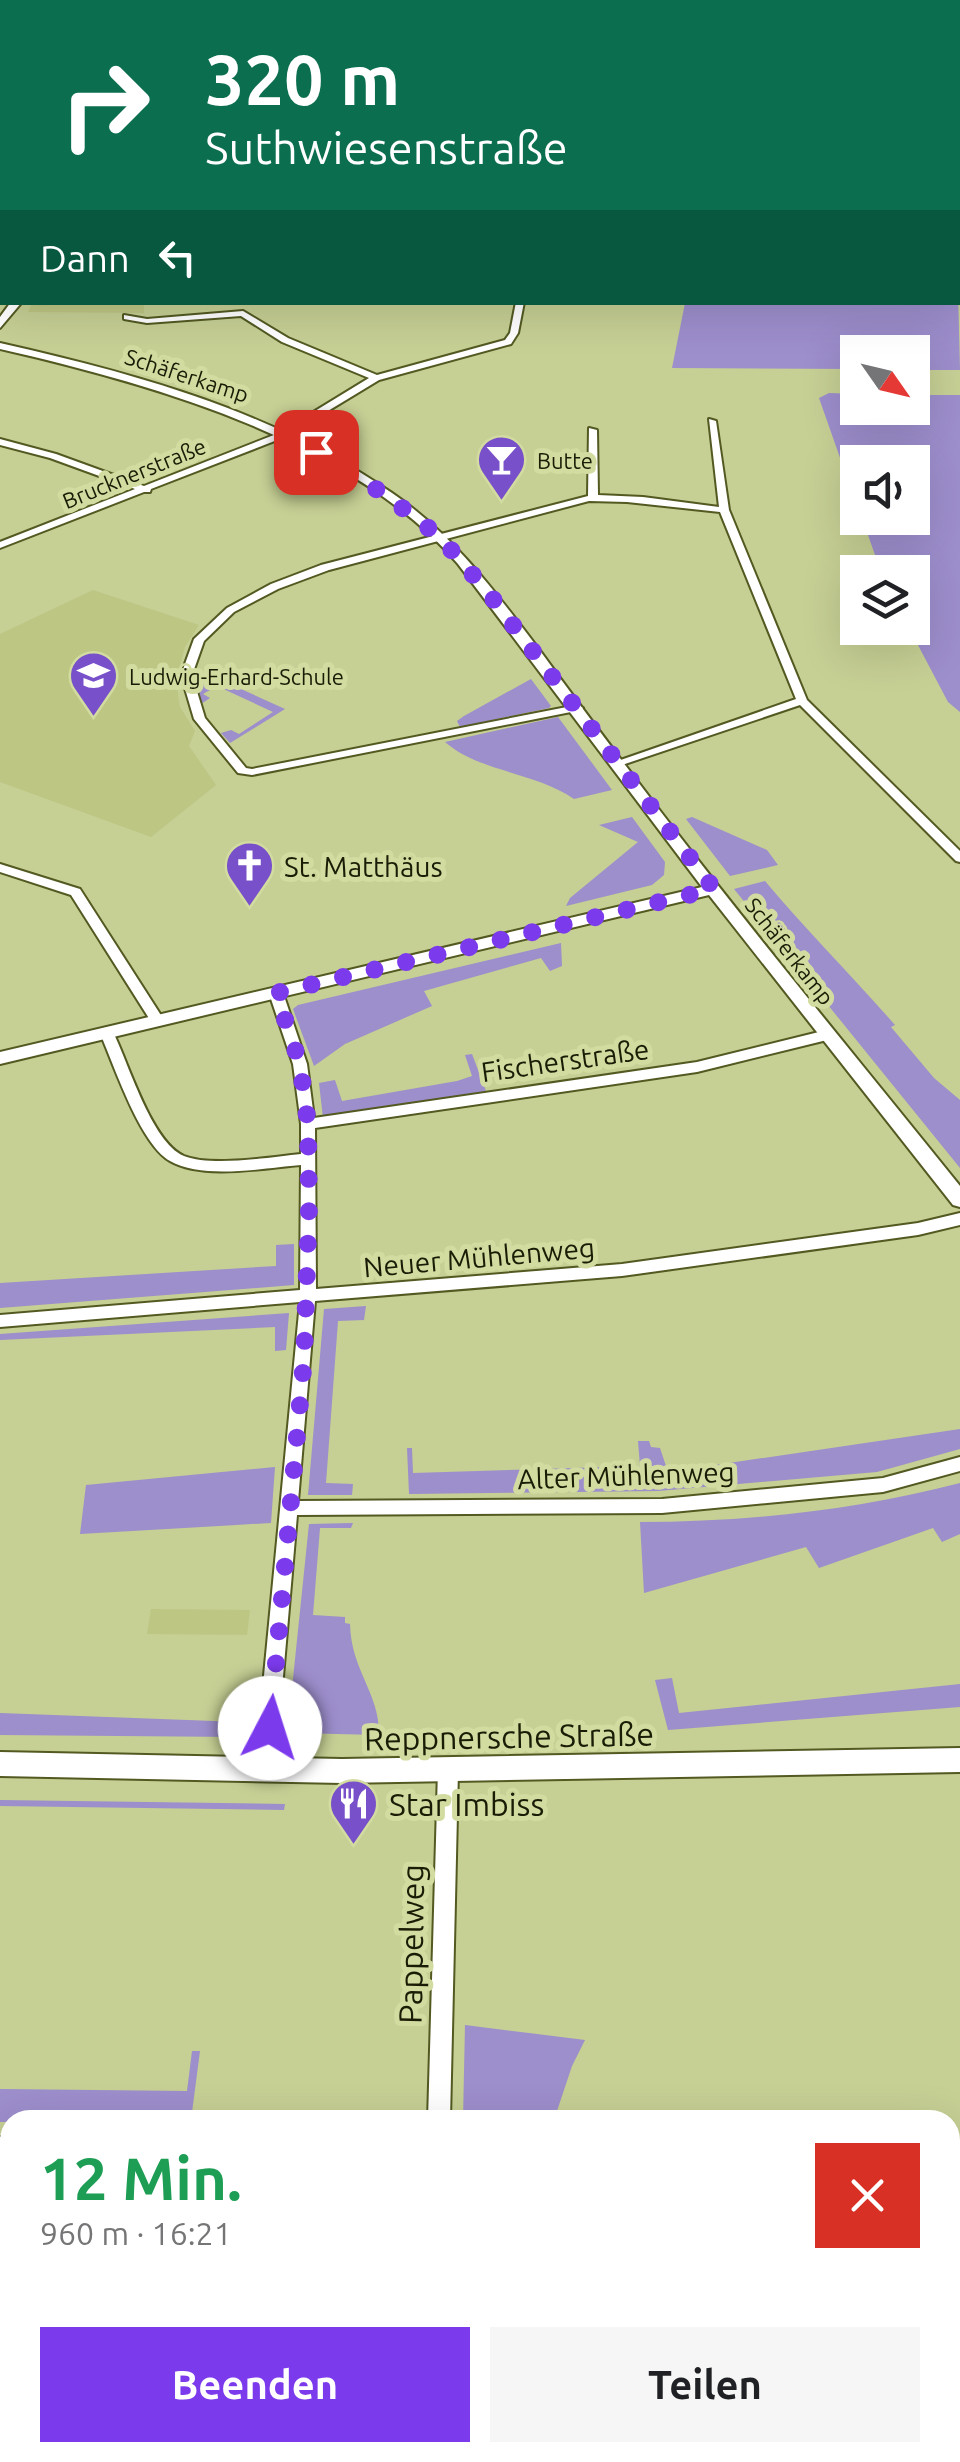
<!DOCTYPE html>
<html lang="de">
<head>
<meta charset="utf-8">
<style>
	body { margin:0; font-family:Ubuntu,sans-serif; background:#f6f6f6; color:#202124; height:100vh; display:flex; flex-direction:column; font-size:38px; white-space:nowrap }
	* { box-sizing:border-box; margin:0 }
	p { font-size:32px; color:#757577 }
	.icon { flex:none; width:55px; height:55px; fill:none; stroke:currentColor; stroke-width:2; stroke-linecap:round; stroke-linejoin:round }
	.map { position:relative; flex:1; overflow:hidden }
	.panel { position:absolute; left:0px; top:2110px; width:960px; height:352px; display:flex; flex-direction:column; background:#fff; border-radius:30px 30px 0 0; box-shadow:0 10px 40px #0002 }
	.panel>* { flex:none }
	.hud { position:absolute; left:0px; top:0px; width:960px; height:305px; box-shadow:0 10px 40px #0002; background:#0b6e4f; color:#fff; overflow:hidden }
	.needle { width:65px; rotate:124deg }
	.tools { position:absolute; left:840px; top:335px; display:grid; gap:20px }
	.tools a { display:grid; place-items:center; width:90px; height:90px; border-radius:0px; background:#fff; box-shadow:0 10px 40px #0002; font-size:50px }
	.pin { position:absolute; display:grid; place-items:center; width:85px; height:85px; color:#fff; margin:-42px; border-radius:20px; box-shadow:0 5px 15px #0006 }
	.me { position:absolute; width:110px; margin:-55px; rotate:5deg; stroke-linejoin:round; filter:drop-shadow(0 0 8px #0008) }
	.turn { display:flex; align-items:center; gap:35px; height:210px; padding:0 40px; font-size:45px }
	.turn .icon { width:130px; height:130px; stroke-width:2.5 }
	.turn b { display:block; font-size:70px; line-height:85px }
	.then { display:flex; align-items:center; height:95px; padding:0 40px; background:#0003; gap:20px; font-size:38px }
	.round { display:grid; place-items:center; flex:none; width:105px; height:105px; border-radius:0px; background:#f6f6f6 }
	.head { display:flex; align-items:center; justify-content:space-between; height:170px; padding:0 40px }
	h1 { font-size:60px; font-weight:700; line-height:75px; color:#1e9e55 }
	.primary-button { display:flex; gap:20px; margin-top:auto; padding:20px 40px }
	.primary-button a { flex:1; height:115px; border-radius:0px; background:#7c3aed; color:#fff; font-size:40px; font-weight:700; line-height:115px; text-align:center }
	.primary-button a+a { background:#f6f6f6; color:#202124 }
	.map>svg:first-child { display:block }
</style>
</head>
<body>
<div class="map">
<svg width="960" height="2462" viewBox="0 0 960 2462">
	<rect width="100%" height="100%" fill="#c6cf94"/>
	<path fill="#bdc683" d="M32,303H144V313L28,312Z
		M93,590L199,625L185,647L176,679L180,707L195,731L189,746L216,785L151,837L0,782V634Z
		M151,1609L250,1610L247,1635L147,1634Z"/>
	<path fill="#9d8ecc" d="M958,290L960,370H913L912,352H858L857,369L672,368L685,303L958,302Z
		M829,393L857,394L858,408H912L913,395H960V712L948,702L909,628H912V572H881L862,518H912V462H858L857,506L819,398Z
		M197,669L285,709L230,743L221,733L231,730L239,734L273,712L217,686L203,694L210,698L201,704L195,680Z
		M531,679L551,706L549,708L460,727L457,721L464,716Z
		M558,717L612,790L574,799C536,772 479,772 445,742Z
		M632,817L665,862L664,875L652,885L566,906L570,898L638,842L599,825Z
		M692,817L767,850L778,865L730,876L686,819Z
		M765,881C807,931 852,976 895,1025L891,1027L934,1078L960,1100V1168L734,889Z
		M561,943L562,966L550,971L541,958L424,991L432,1006L345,1044L314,1066L293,1009L298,1005Z
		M472,1054L486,1091L323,1118L319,1083L335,1080L342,1101L457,1081L472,1076L465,1055Z
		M294,1244V1285L0,1308V1283L276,1266V1245Z
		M366,1306L364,1320L338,1321L326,1483L353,1484L352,1495H308L324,1309Z
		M289,1313L286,1350L275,1351V1327L0,1340V1334Z
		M960,1429V1449L877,1472L658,1491L409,1494L407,1448H412L413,1473L640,1466L638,1441H649L651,1447L660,1448L668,1472Z
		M275,1467L271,1523L80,1534L86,1485Z
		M960,1483V1534L942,1542L933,1528L819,1568L806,1547L644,1593L640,1522C748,1522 856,1510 960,1483Z
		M353,1523L351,1528H320L313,1615L345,1617V1623L350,1624C351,1671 380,1693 379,1735L295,1733L288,1727L309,1524Z
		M672,1678L679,1713L960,1684V1707L668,1730L655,1680Z
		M252,1686L247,1728L239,1737L0,1735V1713L241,1722L246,1689Z
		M0,1800L285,1804L284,1810L0,1806Z
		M465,2025L585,2040L572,2066L554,2120H463Z
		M192,2051H200L191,2120L0,2122V2089L187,2091Z"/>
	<path fill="#529ec8" stroke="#41778e" stroke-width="2.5" d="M369,0H960V98L958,2Z"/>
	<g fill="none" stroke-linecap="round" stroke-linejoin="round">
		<defs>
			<path id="minor" d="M0,44H2V48H0Z
				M2,95V99L0,100V96Z
				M0,184H2V188H0Z
				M516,302H524L518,333L511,344L379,380L285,437L151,489L150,492H144L0,548V542L135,489L50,458L0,445V439L56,454L144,486L279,433L369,378L282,342L241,316L147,323L124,319V315L147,319L243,311L288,338L377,375L505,340L510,333Z
				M709,419L716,421L729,510L807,700L960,851V862L956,861L800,705L622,765H614L612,763L796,699L720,512L627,502L589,501L329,570L278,589L234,612L204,641L192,675L205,718L246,768L252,769L577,705L583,708L581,710L252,775L238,773L194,719L181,675L194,639L227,608L271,584L321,565L588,496L589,428L597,430L598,495L643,497L719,507Z
				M0,864L80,889L164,1020L162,1023H152L71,895L0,872Z
				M276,989L283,993L307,1064L314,1118L697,1062L827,1030L834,1035L827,1040L697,1072L315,1128L316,1289L622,1264L918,1223L960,1213V1225L918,1235L622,1276L315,1301L298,1501L662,1499L883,1478L960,1457V1471L883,1492L662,1513L297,1515L275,1769L272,1775L265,1778L258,1775L255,1769L300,1302L0,1327V1315L300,1290L301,1165C264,1168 203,1180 170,1161C140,1144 114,1065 100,1033L102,1030H112C128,1061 151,1142 184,1156C212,1167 271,1157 301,1154V1124L293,1064L269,993Z
				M448,1761L455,1764L458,1770L450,2120H428L438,1770L441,1764Z
				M0,2137H10V2159H0Z
				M960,2260V2282L950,2283V2261Z
				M430,2452H454L453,2462H429Z"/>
			<path id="tertiary" d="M958,151H960V157H958Z
				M0,243L2,244V250H0Z
				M11,302H22L0,328V317Z
				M0,343C138,374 275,412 392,493C454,535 496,593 541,652C578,703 616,753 654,803C753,933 858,1059 960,1186V1207L953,1205L709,895L0,1064V1052L702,887L458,564C352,440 153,384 0,349Z
				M960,1748V1772L342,1783L0,1776V1752L342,1759Z"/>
		</defs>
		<use href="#minor" stroke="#535921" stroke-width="4"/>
		<use href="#tertiary" stroke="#535921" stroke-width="4"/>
		<use href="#minor" fill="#fff" fill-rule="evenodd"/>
		<use href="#tertiary" fill="#fff" fill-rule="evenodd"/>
	</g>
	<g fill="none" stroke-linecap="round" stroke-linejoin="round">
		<path stroke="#7c3aed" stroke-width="18" stroke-dasharray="0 32.4" d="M270,1728L304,1360L309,1207L308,1124L300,1064L276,993L714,889L487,591L439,536L384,494L316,452"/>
	</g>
	<defs>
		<symbol id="bar-pin" viewBox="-11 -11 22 30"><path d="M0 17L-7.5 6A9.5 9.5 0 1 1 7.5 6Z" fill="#7850c9" stroke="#d3dca0"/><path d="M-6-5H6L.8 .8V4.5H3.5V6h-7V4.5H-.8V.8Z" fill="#fff"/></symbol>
		<symbol id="school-pin" viewBox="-11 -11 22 30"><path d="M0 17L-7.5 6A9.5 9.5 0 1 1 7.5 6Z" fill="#7850c9" stroke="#d3dca0"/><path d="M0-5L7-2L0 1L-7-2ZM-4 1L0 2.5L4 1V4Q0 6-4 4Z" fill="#fff"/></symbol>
		<symbol id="church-pin" viewBox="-11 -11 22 30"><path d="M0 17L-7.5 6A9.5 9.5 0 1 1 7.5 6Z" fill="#7850c9" stroke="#d3dca0"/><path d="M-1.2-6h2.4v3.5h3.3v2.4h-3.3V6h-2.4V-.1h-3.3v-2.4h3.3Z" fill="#fff"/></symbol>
		<symbol id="restaurant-pin" viewBox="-11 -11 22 30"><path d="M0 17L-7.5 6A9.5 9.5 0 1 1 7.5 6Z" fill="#7850c9" stroke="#d3dca0"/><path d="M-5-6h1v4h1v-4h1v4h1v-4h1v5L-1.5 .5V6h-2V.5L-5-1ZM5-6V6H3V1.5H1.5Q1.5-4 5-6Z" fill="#fff"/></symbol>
	</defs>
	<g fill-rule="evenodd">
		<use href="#bar-pin" x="474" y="432" width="55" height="75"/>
		<use href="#school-pin" x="66" y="648" width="55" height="75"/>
		<use href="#church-pin" x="222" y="838" width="55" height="75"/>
		<use href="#restaurant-pin" x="326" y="1776" width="55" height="75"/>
	</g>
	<g text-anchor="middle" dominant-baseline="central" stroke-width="10" stroke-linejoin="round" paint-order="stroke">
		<g font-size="22" fill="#1a1c06" stroke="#d3dca0">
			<text transform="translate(187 375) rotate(18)">Schäferkamp</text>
			<text transform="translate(134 473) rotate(-22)">Brucknerstraße</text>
			<text transform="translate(790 951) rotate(52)">Schäferkamp</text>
		</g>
		<g font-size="22" fill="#1a1c06" stroke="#d3dca0" text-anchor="start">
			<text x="537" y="460">Butte</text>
			<text x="129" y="676">Ludwig-Erhard-Schule</text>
		</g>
		<g font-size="28" fill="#1a1c06" stroke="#d3dca0" text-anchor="start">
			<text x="284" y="866">St. Matthäus</text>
		</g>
		<g font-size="28" fill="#1a1c06" stroke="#d3dca0">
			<text transform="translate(565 1060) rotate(-8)">Fischerstraße</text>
			<text transform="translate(479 1257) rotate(-5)">Neuer Mühlenweg</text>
			<text transform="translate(626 1475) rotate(-2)">Alter Mühlenweg</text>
		</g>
		<g font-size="32" fill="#1a1c06" stroke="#d3dca0">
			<text transform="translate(509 1736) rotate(-1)">Reppnersche Straße</text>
			<text transform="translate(411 1944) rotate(-89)">Pappelweg</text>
		</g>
		<g font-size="32" fill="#1a1c06" stroke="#d3dca0" text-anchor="start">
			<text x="389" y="1804">Star Imbiss</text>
		</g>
	</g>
</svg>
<div class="tools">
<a><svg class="needle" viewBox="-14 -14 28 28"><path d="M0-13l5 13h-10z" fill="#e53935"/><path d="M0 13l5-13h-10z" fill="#757577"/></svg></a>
<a><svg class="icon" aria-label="sound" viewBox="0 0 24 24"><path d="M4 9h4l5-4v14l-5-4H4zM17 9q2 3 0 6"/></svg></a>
<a><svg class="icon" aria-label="layers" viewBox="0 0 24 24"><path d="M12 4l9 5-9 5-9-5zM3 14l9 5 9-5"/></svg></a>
</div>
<div class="pin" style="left:316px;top:452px;background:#d93025"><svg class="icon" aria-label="arrive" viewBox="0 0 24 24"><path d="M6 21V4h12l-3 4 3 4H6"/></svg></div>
<svg class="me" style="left:270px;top:1728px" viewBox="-20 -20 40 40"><circle r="19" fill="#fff"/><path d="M0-13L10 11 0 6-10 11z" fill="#7c3aed"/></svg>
<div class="hud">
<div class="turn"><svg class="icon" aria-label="right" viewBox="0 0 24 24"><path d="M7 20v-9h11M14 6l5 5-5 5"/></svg><div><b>320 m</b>Suthwiesenstraße</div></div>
<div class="then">Dann<svg class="icon" aria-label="left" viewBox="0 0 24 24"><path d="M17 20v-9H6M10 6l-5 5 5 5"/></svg></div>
</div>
<section class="panel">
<div class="head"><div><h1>12 Min.</h1><p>960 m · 16:21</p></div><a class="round" style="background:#d93025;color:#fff"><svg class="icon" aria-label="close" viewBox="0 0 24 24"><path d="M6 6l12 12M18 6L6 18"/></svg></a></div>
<div class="primary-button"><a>Beenden</a><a>Teilen</a></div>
</section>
</div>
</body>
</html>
